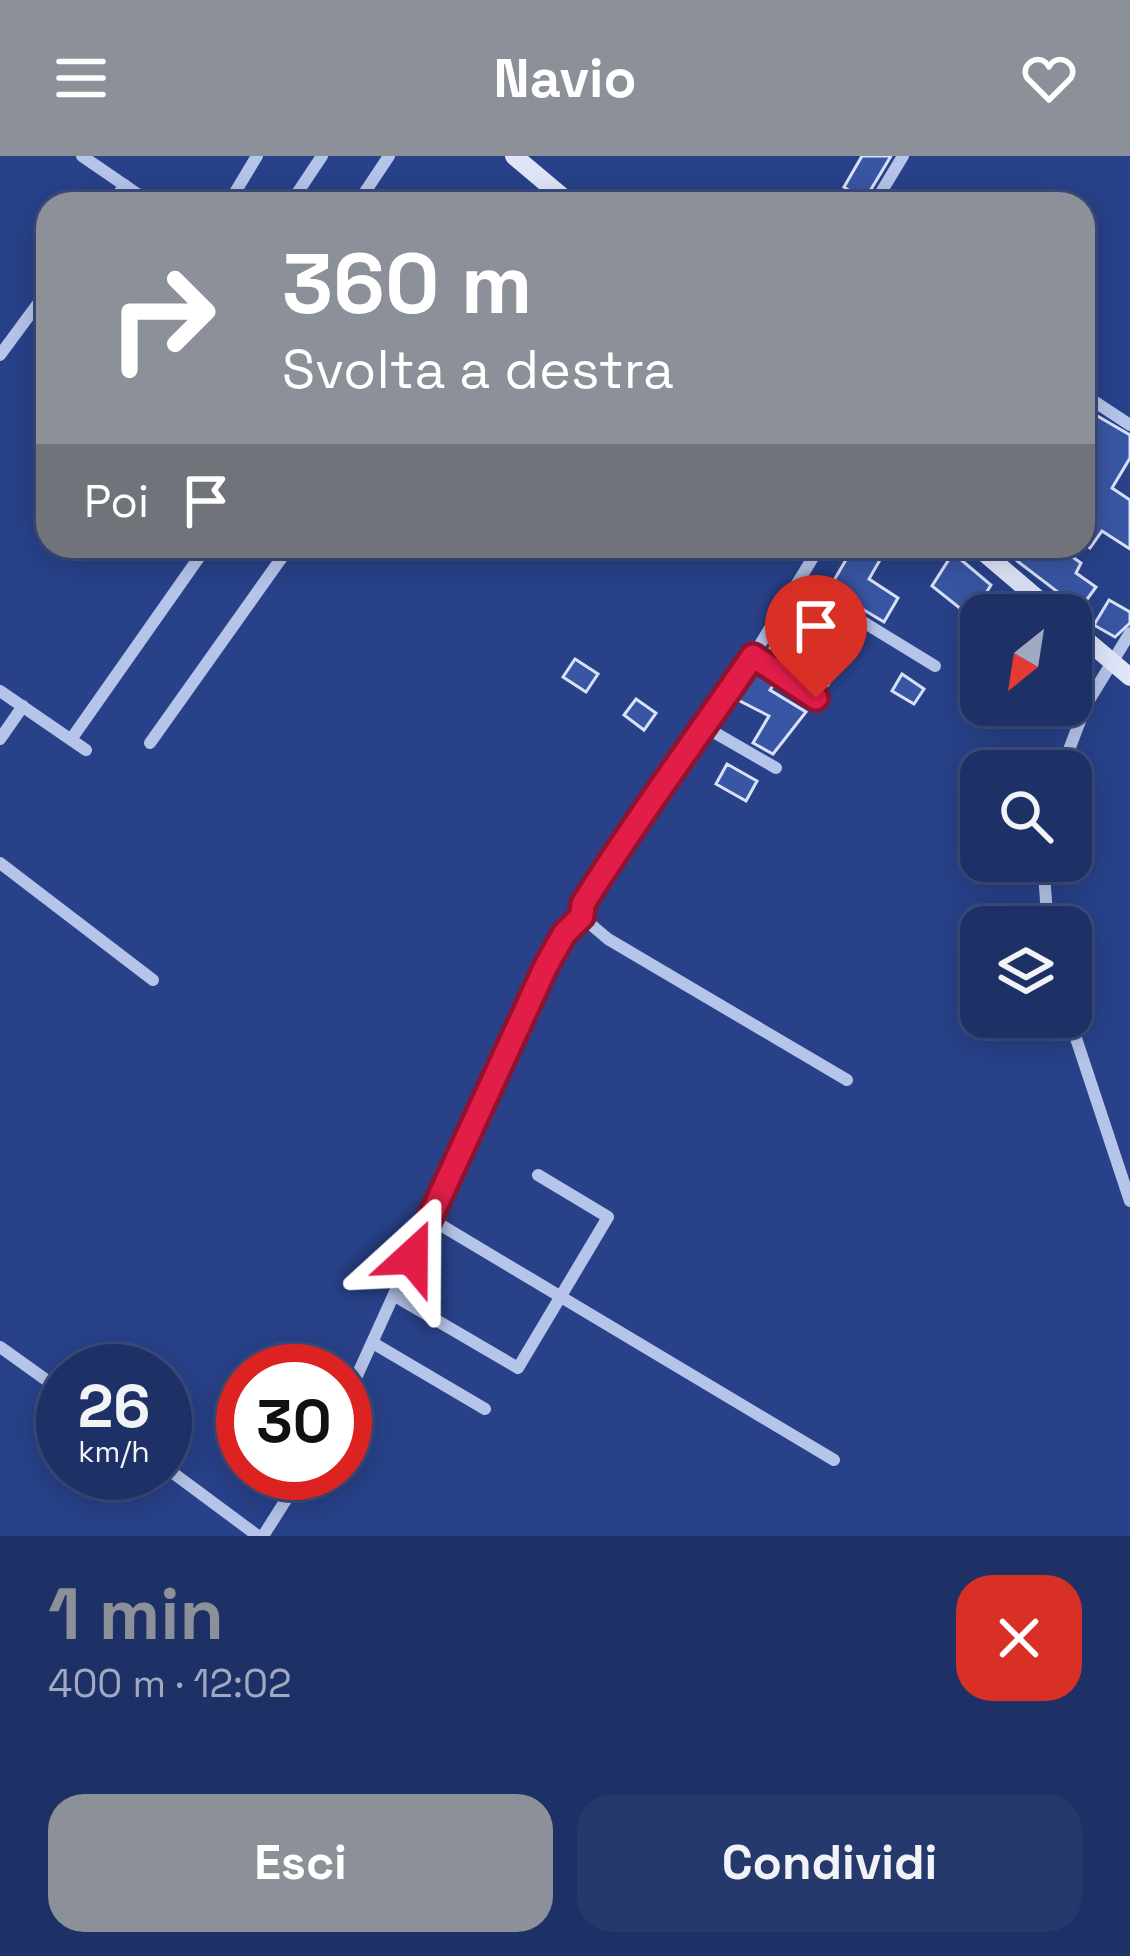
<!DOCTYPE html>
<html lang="it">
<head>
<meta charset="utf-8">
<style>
	body { margin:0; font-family:"Space Grotesk",sans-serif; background:#26396d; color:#f1f3f6; height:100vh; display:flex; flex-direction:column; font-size:45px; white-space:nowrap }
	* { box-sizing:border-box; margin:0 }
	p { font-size:39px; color:#a1a9c0 }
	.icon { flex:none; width:66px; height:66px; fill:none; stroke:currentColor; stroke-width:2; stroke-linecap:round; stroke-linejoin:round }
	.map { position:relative; height:1380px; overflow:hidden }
	.sheet { display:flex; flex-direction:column; background:#1e3167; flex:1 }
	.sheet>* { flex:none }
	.top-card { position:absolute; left:36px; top:36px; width:1059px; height:366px; border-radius:36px; box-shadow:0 6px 30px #0003,0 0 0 3px #3c4c7b; background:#8c9099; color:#fff; overflow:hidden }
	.needle { width:78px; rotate:210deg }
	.controls { position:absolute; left:960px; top:438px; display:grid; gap:24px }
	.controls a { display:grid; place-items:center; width:132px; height:132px; border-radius:24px; background:#1e3167; box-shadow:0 6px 30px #0003,0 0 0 3px #3c4c7b; font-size:60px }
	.speed { position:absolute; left:36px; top:1188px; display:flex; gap:24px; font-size:60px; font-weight:700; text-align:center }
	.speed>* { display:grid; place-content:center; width:156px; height:156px; border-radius:50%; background:#1e3167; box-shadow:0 6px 30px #0003,0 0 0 3px #3c4c7b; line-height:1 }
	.speed small { font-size:30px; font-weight:400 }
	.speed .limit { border:18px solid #d22; background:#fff; color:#111 }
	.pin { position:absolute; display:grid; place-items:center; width:102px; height:102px; color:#fff; margin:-123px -51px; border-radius:50% 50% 50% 0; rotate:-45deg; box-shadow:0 0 12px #0007 }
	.pin .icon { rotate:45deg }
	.me { position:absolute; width:132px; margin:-66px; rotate:24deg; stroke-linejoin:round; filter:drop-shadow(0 0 9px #0008) }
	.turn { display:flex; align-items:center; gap:42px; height:252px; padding:0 48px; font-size:54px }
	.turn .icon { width:156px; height:156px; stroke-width:2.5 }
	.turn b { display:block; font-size:84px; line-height:102px }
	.then { display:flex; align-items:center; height:114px; padding:0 48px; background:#0003; gap:24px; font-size:45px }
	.round { display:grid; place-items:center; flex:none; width:126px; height:126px; border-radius:36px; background:#26396d }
	.overview { display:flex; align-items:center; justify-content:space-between; height:204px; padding:0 48px }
	h1 { font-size:72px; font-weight:700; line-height:90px; color:#8c9099 }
	.action { display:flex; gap:24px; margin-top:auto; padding:24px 48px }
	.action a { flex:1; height:138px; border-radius:36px; background:#8c9099; color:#fff; font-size:48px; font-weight:700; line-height:138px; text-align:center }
	.action a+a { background:#26396d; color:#f1f3f6 }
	header { display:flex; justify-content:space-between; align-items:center; height:156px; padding:0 48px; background:#8c9099; color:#fff; font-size:54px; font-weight:700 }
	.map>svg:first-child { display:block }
</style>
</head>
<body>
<header><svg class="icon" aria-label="menu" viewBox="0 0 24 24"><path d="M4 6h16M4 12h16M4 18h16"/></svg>Navio<svg class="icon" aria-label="heart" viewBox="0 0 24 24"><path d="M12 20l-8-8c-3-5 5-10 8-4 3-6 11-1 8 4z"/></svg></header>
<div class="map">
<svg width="1130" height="1380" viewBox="0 0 1130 1380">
	<rect width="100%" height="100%" fill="#284189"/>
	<path fill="#3956a5" stroke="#d9e1f7" stroke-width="3" d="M862,0H891L864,45L844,31Z
		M1094,258L1130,279V302L1112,332L1130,344V393L1102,375L1090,392L1083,387V379L1096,358L1083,349L1089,338L1083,334V285Z
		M854,390H888L869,423L898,442L884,466L829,433Z
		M1020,390H1057L1081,407L1076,417L1096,431L1080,453L1012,401Z
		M953,397L991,429L971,461L932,430Z
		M1109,444L1130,456V467L1115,481L1094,469Z
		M780,477L838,510L828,529L815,521L812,524L767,497Z
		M575,503L598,518L586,536L563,521Z
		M756,514L775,527L770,534L806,556L773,598L753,587L769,560L736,543Z
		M902,518L924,533L914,548L892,535Z
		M636,543L656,557L644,574L624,559Z
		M727,608L757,625L746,645L716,628Z"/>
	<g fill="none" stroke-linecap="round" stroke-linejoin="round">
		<path stroke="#b5c4e9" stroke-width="12" d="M82,0L152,48
			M880,38L898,48
			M111,48L125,29
			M228,48L257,0
			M290,48L322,0
			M357,48L389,0
			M874,48L903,0
			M0,199L48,134
			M1083,238L1130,269
			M820,390L753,500L704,572L674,607L583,748L582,761L608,783L847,924
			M798,426L935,510
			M753,500L816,541
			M0,535L86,594
			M705,571L776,612
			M72,582L207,390
			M0,583L23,550
			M150,587L290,390
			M1061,615L1086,549L1130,477
			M1043,705L1048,771
			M0,707L153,824
			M1069,861L1130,1045
			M429,1062L834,1304
			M395,1140L518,1212L608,1061L538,1019
			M373,1187L485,1253
			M0,1191L63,1236
			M345,1246L504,896L564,778L582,761
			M165,1311L258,1380
			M263,1380L303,1317"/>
		<path stroke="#dfe6f8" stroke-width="18" d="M514,0L571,48
			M976,390L1057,459
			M1071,471L1130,521"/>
	</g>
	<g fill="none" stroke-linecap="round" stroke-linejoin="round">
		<defs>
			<path id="route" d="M412,1101L546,810L564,778L582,760L583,748C636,663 696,583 753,500L816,542"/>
		</defs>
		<use href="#route" stroke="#92132f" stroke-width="30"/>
		<use href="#route" stroke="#e11d48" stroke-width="21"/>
	</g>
</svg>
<div class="controls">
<a><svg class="needle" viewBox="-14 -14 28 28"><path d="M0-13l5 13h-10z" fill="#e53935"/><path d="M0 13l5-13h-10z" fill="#a1a9c0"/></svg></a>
<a><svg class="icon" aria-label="search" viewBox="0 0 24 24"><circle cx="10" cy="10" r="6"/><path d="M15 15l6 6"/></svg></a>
<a><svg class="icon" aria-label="layers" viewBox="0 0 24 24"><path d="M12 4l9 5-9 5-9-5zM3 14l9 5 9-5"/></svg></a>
</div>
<div class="speed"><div>26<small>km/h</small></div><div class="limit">30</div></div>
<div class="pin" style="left:816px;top:542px;background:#d93025"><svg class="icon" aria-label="arrive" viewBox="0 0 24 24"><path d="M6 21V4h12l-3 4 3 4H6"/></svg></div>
<svg class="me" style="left:412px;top:1101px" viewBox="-20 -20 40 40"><path d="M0-17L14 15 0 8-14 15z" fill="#e11d48" stroke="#fff" stroke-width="4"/></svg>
<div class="top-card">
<div class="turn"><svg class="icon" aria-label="right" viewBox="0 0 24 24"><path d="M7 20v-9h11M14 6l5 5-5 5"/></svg><div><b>360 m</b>Svolta a destra</div></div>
<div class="then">Poi<svg class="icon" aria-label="arrive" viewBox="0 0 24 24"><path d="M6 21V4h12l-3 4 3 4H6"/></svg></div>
</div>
</div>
<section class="sheet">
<div class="overview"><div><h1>1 min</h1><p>400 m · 12:02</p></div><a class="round" style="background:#d93025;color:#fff"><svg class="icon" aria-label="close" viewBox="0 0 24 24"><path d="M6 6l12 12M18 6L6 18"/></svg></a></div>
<div class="action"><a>Esci</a><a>Condividi</a></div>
</section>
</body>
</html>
